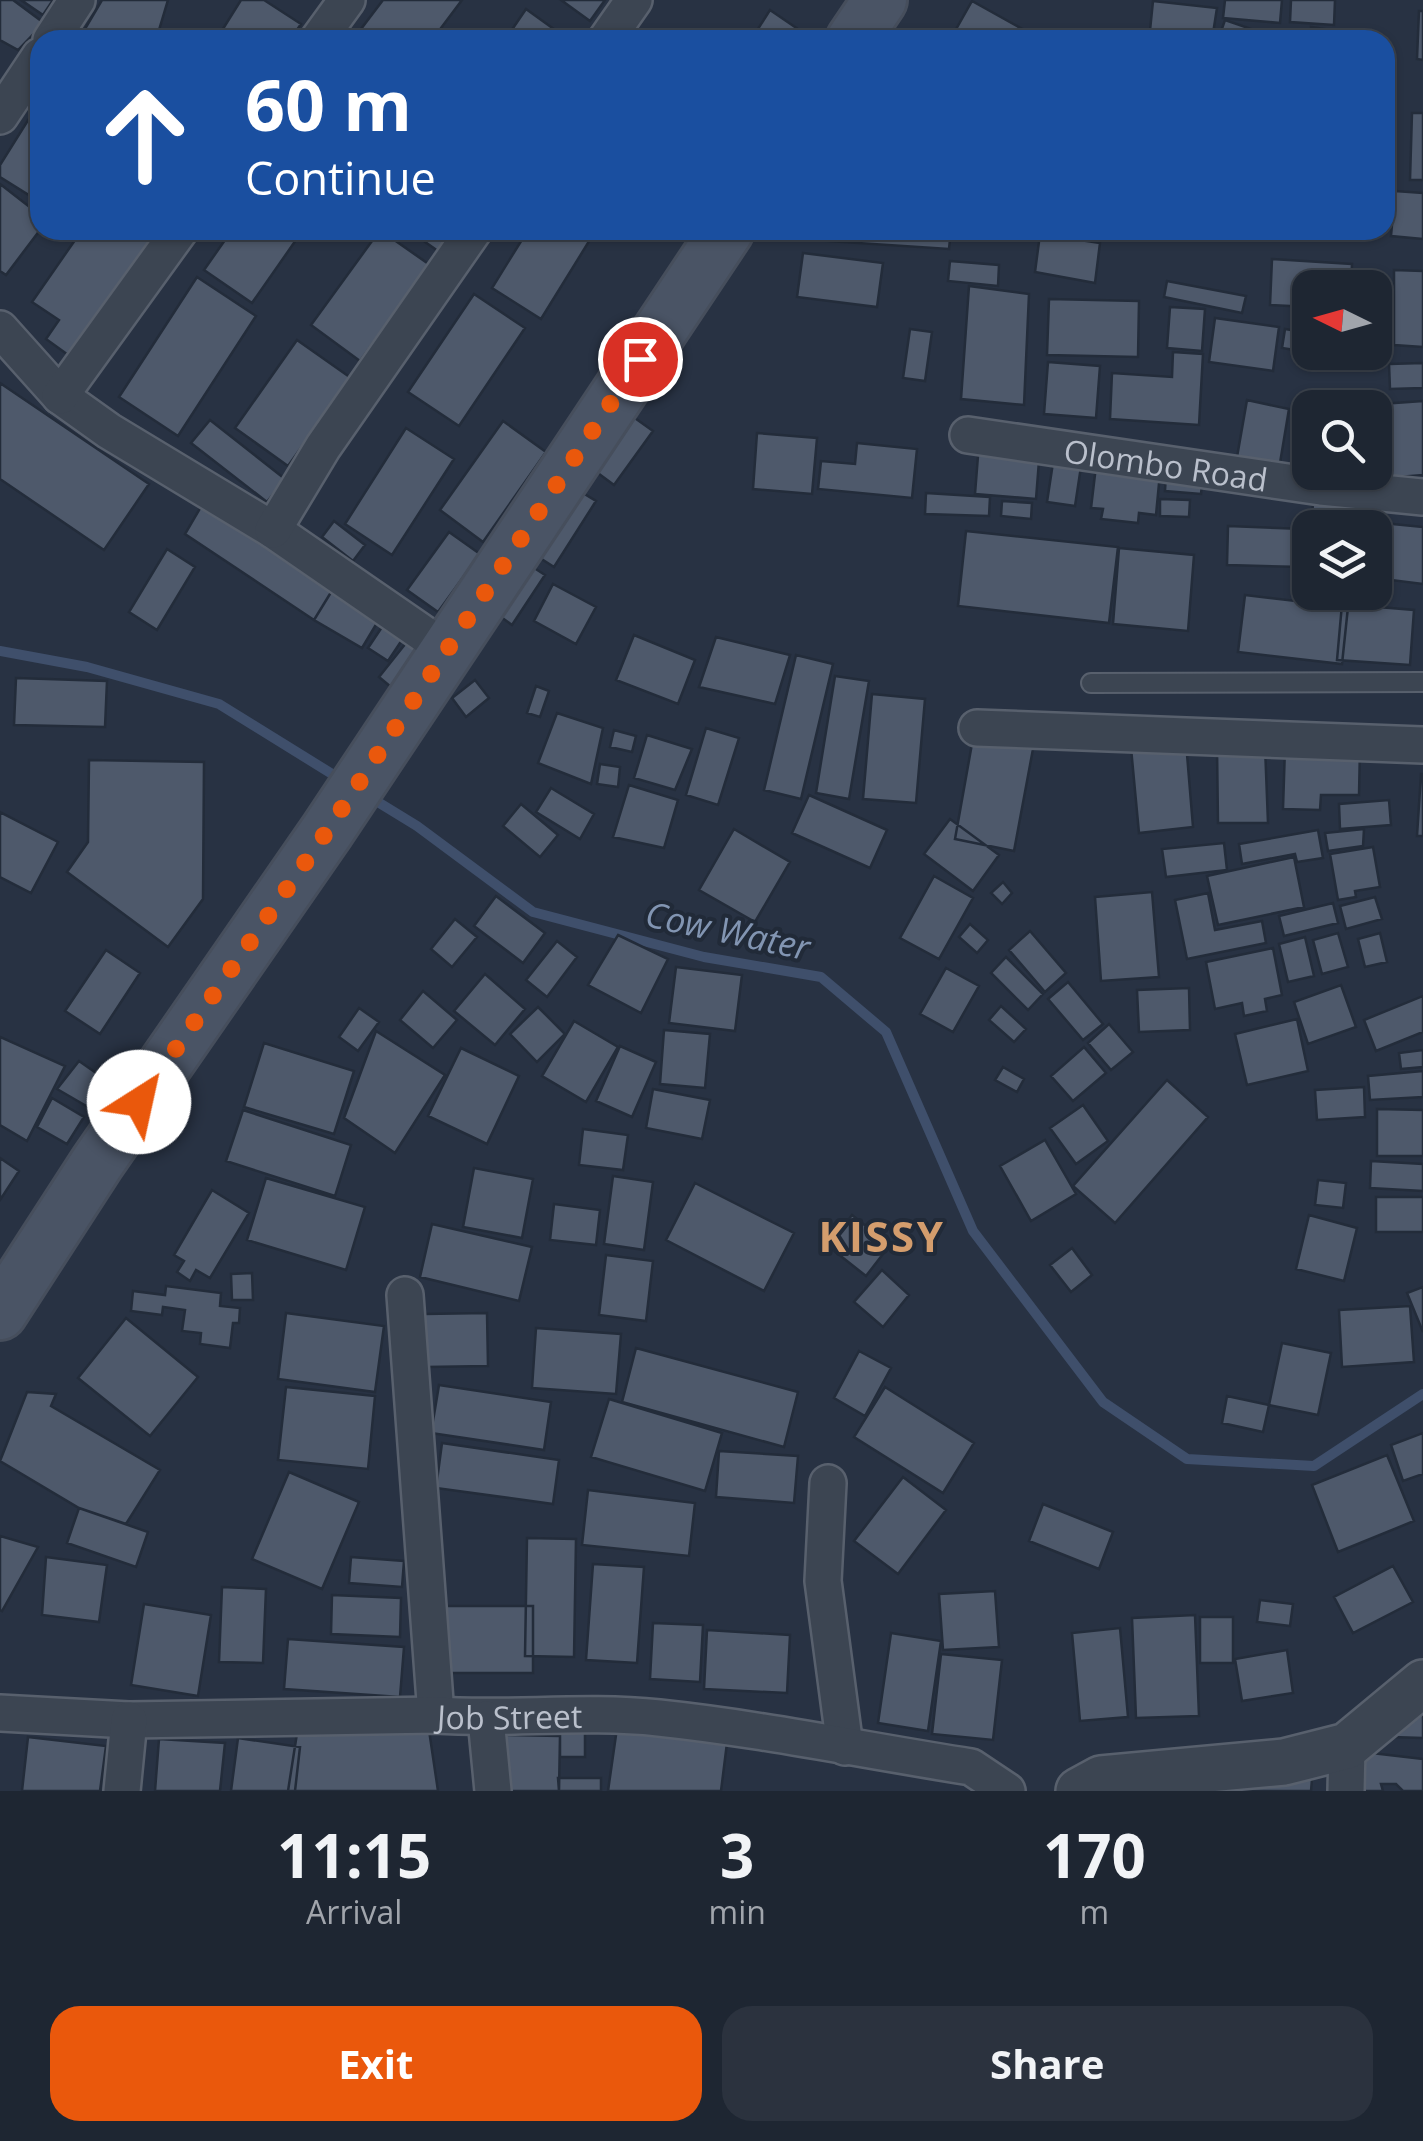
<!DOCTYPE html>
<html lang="en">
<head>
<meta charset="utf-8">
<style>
	body { margin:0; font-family:"Open Sans",sans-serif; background:#2b323e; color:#f1f3f6; height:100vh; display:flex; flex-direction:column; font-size:38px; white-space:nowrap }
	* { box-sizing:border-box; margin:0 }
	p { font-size:32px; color:#a1a5ac }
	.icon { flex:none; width:55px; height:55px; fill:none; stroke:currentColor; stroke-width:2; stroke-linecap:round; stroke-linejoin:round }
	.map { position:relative; height:1791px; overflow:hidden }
	.drawer { display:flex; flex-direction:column; background:#1e2632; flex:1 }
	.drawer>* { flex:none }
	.top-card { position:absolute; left:30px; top:30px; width:1365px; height:210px; border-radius:30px; box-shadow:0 2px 8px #0004,0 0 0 2px #3c434d; background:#1a4fa0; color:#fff; overflow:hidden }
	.needle { width:65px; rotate:275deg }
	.controls { position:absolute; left:1292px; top:270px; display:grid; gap:20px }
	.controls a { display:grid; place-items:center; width:100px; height:100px; border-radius:20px; background:#1e2632; box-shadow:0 2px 8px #0004,0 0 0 2px #3c434d; font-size:50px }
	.pin { position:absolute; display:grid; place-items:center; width:85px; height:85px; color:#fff; margin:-42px; border:5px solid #fff; border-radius:50%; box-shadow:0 2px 10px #0007 }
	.me { position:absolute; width:110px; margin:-55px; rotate:35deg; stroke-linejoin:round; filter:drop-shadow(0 0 8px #0008) }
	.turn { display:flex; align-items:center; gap:35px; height:210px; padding:0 50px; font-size:45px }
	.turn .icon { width:130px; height:130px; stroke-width:2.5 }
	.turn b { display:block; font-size:70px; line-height:85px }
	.eta { display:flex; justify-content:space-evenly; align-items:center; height:170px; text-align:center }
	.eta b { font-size:60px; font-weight:700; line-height:70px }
	.cta { display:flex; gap:20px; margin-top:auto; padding:20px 50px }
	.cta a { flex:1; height:115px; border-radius:30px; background:#ea580c; color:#fff; font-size:40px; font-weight:700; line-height:115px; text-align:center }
	.cta a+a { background:#2b323e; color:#f1f3f6 }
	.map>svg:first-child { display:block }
</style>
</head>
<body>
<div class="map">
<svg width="1423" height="1791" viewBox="0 0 1423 1791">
	<rect width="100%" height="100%" fill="#283243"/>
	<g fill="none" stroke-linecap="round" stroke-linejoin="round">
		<path stroke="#3f4f6b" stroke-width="10" d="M0,651L87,667L219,704L345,782
			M368,796L417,826L533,912L704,957L821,977L886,1032L973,1231L1103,1402L1187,1459L1314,1466L1423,1394"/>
	</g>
	<path fill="#4e596b" stroke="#232c3a" stroke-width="2.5" d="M0,0H13L44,23L18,50L0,40Z
		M21,0H53L43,15Z
		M102,0H168L156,40L79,39Z
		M241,0H264L301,24L290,40H216Z
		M383,0H462L435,36L440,40H368L358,33Z
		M561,0H605L590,21Z
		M1225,0H1282L1280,23L1223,18Z
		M1291,0H1335L1334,25L1290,22Z
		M972,1L1042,40H950Z
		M1153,1L1217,8L1212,40H1149Z
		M526,9L569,40H505Z
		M770,10L814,40H751Z
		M1419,11H1423V60L1417,59Z
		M1225,20L1280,39V40H1218Z
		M1311,27L1337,31L1336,40H1310Z
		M1290,32L1305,34L1304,40H1289Z
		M40,101V202L0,177V165Z
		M1412,113H1423V180H1410Z
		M0,184L40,215V230L6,275L0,271Z
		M1395,191L1423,193V239L1391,236Z
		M82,230H147L155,236L71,357L46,339L59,320L32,302Z
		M232,230H303L252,303L204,270Z
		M380,230L430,265L360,361L311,325Z
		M408,230H453L438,251Z
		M528,230H596L541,319L492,288Z
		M820,230H951L949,249L812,240Z
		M1118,230H1165L1164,237Z
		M1040,234L1100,243L1095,283L1035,272Z
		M803,253L883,263L877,307L797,297Z
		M1272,259L1352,264L1351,288H1310V307L1270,305Z
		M950,261L999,265L998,286L948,281Z
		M1394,270L1423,271V347L1394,345Z
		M197,277L256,316L178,436L119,397Z
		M1167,281L1246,296L1242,313L1164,297Z
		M969,286L1029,294L1024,405L961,399Z
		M474,294L525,328L459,426L408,392Z
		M1049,299L1139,301L1138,357L1047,355Z
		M1170,307L1205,309L1202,351L1167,348Z
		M1215,318L1279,327L1273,371L1209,362Z
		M910,329L932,332L925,381L903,378Z
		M1285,329L1310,333V352H1332V356L1282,348Z
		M297,340L351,378L288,466L235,428Z
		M1173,352L1203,354L1199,425L1110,419L1112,373L1172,377Z
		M1048,362L1100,366L1096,418L1044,414Z
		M1423,363V388L1390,389L1389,364Z
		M0,383L149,484L104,550L0,479Z
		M1247,400L1289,409L1280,463L1237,457Z
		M1423,401V475L1386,478L1381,404Z
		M625,411L653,431L614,485L587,465Z
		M210,420L285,479L267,502L191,443Z
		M503,421L546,452L483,542L440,510Z
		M406,428L454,459L392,555L345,524Z
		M757,433L817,438L812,494L753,489Z
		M857,443L917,449L912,498L818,489L821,461L855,464Z
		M979,443L1040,448L1036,499L975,494Z
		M1054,456L1082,460L1075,506L1047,502Z
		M1096,466L1160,473L1156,515L1139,513L1138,523L1101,519L1103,509L1091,508Z
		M1166,473L1203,476L1201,494L1165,491Z
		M568,484L596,501L554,567L526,549Z
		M926,493L990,497L989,516L925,514Z
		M1160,499L1190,500L1189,517L1160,516Z
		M1002,501L1032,503L1031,519L1001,516Z
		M1313,504L1346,508L1343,528H1311Z
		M202,505L333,589L314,620L185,534Z
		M334,521L365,545L353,561L322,537Z
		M1362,521L1423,527V584L1375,578V528H1361Z
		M1228,526L1304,529L1303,567L1227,565Z
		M966,531L1118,547L1109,623L958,606Z
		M449,532L480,554L438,612L407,590Z
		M1119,548L1194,555L1188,631L1113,624Z
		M167,549L195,567L157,630L129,612Z
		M522,560L545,575L512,625L490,609Z
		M553,584L596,607L576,644L534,621Z
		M333,589L380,618L362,648L314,620Z
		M1245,595L1348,607L1342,664L1238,652Z
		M1342,604L1414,610L1410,665L1337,660Z
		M382,627L402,640L388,661L368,648Z
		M634,635L695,660L678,704L616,680Z
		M716,637L790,655L775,704L699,687Z
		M410,638L428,653L397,692L379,677Z
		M796,655L833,664L801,799L764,790Z
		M835,676L869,681L849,799L816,793Z
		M16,678L107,681L105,727L14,725Z
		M475,680L489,698L466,717L452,698Z
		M536,686L549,691L540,717L527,713Z
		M872,694L925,699L916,803L863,799Z
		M557,713L603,728L591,784L538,763Z
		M706,728L739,738L718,805L686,795Z
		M614,730L636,736L632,752L610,747Z
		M647,735L692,749L675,790L634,778Z
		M973,738L1033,749L1014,851L955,839Z
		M1186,742L1193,827L1139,833L1131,748Z
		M1265,746L1268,823H1218L1217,747Z
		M1285,747L1360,748L1359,795H1321L1320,810L1283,809Z
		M89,760L204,762L203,899L168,947L67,872L88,842Z
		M600,764L620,767L618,787L597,784Z
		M1421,774H1423V836H1417Z
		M629,785L678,800L664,848L613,837Z
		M551,788L594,814L580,839L536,812Z
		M809,795L887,830L870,868L792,833Z
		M1389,800L1391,825L1340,829L1339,804Z
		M521,804L558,835L540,857L503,826Z
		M0,812L58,842L31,893L0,877Z
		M950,819L999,855L973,891L924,854Z
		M734,829L790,862L755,922L699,890Z
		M1364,829L1363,846L1328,851L1325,833Z
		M1318,830L1323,858L1297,862L1295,854L1242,864L1239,844Z
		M1224,843L1227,870L1166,877L1162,849Z
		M1373,847L1380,887L1355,891L1356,897L1338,900L1330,854Z
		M1294,857L1304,907L1218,925L1207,876Z
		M934,876L973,898L939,959L900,938Z
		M1003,882L1012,893L1002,904L991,893Z
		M1152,892L1159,977L1101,981L1095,897Z
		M1208,893L1215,930L1262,921L1266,943L1187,959L1175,900Z
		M496,896L545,933L523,963L474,926Z
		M1375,897L1382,919L1346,929L1340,906Z
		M1333,903L1338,923L1284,936L1279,916Z
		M455,919L477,937L452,967L431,949Z
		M970,924L988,940L977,953L959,937Z
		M1030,931L1066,973L1045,992L1009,950Z
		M1338,933L1348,967L1322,974L1313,940Z
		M1380,933L1387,962L1365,967L1358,939Z
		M618,935L668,959L641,1013L588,985Z
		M1305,937L1314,976L1288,982L1279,944Z
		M557,941L577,957L547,997L526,980Z
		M1273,948L1282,995L1265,999L1267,1011L1244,1016L1242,1003L1215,1009L1206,962Z
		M106,950L140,973L100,1034L65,1011Z
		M1006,957L1043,994L1028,1010L991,973Z
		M676,967L742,975L735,1031L669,1023Z
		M946,968L979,986L953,1032L920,1014Z
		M485,974L525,1009L495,1045L454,1011Z
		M1068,982L1103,1024L1083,1040L1048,999Z
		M1341,985L1356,1027L1308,1044L1294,1002Z
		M1189,988L1190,1030L1139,1032L1137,990Z
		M423,991L457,1020L433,1048L400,1020Z
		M1423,996V1032L1376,1051L1364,1020Z
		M1001,1006L1026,1029L1014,1042L989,1020Z
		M538,1007L565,1034L537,1062L510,1034Z
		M359,1008L379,1022L358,1051L339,1037Z
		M1297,1019L1308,1071L1247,1085L1235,1034Z
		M574,1021L618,1047L586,1102L542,1076Z
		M1109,1024L1133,1052L1111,1070L1088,1043Z
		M664,1030L710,1034L705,1088L660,1084Z
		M376,1031L445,1075L395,1153L344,1118Z
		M0,1037L65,1066L27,1141L0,1125Z
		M264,1043L354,1071L334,1134L244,1107Z
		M620,1046L656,1062L632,1117L596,1101Z
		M1084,1047L1106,1073L1073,1101L1051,1076Z
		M461,1048L519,1076L487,1144L428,1116Z
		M1423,1050V1067L1401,1069L1399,1053Z
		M79,1061L109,1082L88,1107L57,1089Z
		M1003,1067L1024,1079L1017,1092L995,1080Z
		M1423,1071V1097L1370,1100L1368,1076Z
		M1167,1080L1208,1117L1115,1223L1073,1186Z
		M1364,1087L1365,1117L1317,1120L1315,1090Z
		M653,1089L710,1100L702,1139L646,1128Z
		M52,1098L84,1117L67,1144L37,1127Z
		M1083,1105L1108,1141L1076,1164L1050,1128Z
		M1377,1109L1423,1110V1156H1377Z
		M243,1110L351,1145L335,1196L226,1161Z
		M583,1129L628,1135L623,1170L579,1165Z
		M1045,1140L1076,1194L1031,1221L1000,1166Z
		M0,1158L19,1171L0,1200Z
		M1371,1161L1423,1164V1191L1370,1188Z
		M474,1168L533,1179L522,1238L463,1227Z
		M613,1176L653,1182L644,1250L604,1244Z
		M266,1178L365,1207L346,1270L247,1240Z
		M1318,1180L1346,1183L1343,1208L1315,1205Z
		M695,1183L794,1233L764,1291L666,1240Z
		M212,1190L249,1213L210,1278L196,1270L190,1281L177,1272L184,1261L174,1255Z
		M1376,1197H1423V1232H1376Z
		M554,1204L600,1210L596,1245L550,1240Z
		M852,1215L890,1245L866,1276L828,1246Z
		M1309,1215L1357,1228L1344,1281L1296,1269Z
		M432,1224L532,1247L519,1301L420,1277Z
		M1072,1248L1092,1275L1071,1292L1050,1265Z
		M606,1255L653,1261L646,1321L599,1315Z
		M882,1270L909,1295L883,1327L854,1302Z
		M252,1273L253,1300H232L231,1274Z
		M166,1286L221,1293L220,1306L240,1308L239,1323H233L230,1348L200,1344L201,1333L182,1331L185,1310L163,1307L162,1315L131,1311L133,1291L165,1295Z
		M1423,1287V1332L1407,1293Z
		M1410,1306L1414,1362L1342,1367L1339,1310Z
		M286,1313L384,1326L375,1392L278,1379Z
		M487,1313L488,1366L426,1367L424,1314Z
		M126,1318L198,1377L150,1436L78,1378Z
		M536,1328L621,1334L616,1394L532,1388Z
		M1282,1343L1331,1353L1318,1415L1269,1405Z
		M636,1348L798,1392L784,1447L622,1402Z
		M859,1351L891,1368L865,1416L834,1398Z
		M439,1385L551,1402L544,1450L431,1433Z
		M286,1387L375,1396L368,1469L278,1460Z
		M885,1387L974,1443L943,1493L854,1437Z
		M27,1392L56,1394L51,1406L160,1470L126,1524L79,1508L0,1461Z
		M1227,1396L1269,1405L1263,1432L1222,1423Z
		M609,1399L722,1433L705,1491L591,1457Z
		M1423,1433V1474L1403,1481L1391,1445Z
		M442,1443L559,1460L553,1504L436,1488Z
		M719,1451L798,1456L794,1503L716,1497Z
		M1387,1455L1414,1521L1338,1552L1312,1485Z
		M289,1472L359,1502L322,1589L252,1559Z
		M903,1477L946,1510L898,1574L854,1541Z
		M588,1490L695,1503L689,1556L582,1545Z
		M1043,1504L1113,1532L1099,1569L1029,1541Z
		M79,1508L148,1532L136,1567L67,1543Z
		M0,1536L38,1547L2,1611L0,1610Z
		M527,1538L576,1539L574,1657L525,1656Z
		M46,1557L107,1565L99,1622L42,1615Z
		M351,1557L404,1561L402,1587L349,1583Z
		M593,1564L644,1567L637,1663L586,1660Z
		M1393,1566L1413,1602L1353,1633L1334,1597Z
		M222,1587L266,1589L263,1663L219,1662Z
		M995,1591L999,1647L943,1650L939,1594Z
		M332,1595L401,1598L400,1637L331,1634Z
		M1260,1600L1293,1604L1290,1626L1257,1622Z
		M144,1604L211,1615L198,1696L131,1685Z
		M446,1606H533V1673H446Z
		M1195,1615L1199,1716L1136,1718L1132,1618Z
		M1200,1617H1233V1663H1200Z
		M653,1623L703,1625L700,1682L650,1679Z
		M1120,1628L1128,1717L1080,1721L1072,1633Z
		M707,1630L790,1635L787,1693L704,1689Z
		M891,1633L941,1641L928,1731L878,1723Z
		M288,1639L404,1647L400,1697L284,1689Z
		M1287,1650L1293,1693L1242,1701L1235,1659Z
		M941,1654L1002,1660L993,1740L932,1734Z
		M1423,1709V1738L1392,1737Z
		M298,1727L429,1730L438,1791H288Z
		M617,1728L727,1743L721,1791H608Z
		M560,1731H585V1757H560Z
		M504,1735L560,1736L559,1791H504Z
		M28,1737L106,1746L100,1791H22Z
		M238,1738L300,1747L295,1791H231Z
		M159,1739L225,1743L220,1791H155Z
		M1363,1752L1423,1759V1791H1403L1396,1784H1381L1383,1791H1359Z
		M1236,1775L1312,1779L1311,1791H1235Z
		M558,1778H601V1791H559Z"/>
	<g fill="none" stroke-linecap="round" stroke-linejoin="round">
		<defs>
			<path id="service" d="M1091,683L1423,682"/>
			<g id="minor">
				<path d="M51,40L77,0"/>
				<path d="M318,40L347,0"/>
				<path d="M606,40L634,0"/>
				<path d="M0,116L40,56"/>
				<path d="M0,329L60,396L109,431L273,530L447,650"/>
				<path d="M60,396L180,230"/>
				<path id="s1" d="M968,435L1321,487L1423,497"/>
				<path d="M273,530L323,447L474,230"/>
				<path d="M977,728L1423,745"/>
				<path d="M405,1295L436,1715"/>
				<path d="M828,1483L823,1581L845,1747"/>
				<path id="s2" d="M0,1713L129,1720L436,1715C510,1720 584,1710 659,1718C763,1729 868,1751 971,1767L1007,1791"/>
				<path d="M486,1719L493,1791"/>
				<path d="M122,1791L129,1720"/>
				<path d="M1346,1791L1347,1746"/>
			</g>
			<path id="tertiary" d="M1079,1791L1101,1779L1284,1762L1347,1746L1423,1683"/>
			<path id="secondary" d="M853,40L880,0
				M0,1313L97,1163L327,831L727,230"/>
		</defs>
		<use href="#service" stroke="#58606d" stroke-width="22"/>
		<use href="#minor" stroke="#58606d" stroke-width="40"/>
		<use href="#tertiary" stroke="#58606d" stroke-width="50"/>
		<use href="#secondary" stroke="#464e5c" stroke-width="58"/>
		<use href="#service" stroke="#3c4552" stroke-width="18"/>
		<use href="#minor" stroke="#3c4552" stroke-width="35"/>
		<use href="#tertiary" stroke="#3c4552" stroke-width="45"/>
		<use href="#secondary" stroke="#4a5465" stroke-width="52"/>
	</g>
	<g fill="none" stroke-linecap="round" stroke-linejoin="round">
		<path stroke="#ea580c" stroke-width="18" stroke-dasharray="0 32.4" d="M139,1102L327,831L640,359"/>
	</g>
	<g text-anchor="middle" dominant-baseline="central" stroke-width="8" stroke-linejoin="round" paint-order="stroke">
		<g font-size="32" fill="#bac0cc" stroke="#212a38">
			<text stroke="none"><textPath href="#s1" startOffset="200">Olombo Road</textPath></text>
			<text stroke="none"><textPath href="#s2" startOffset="510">Job Street</textPath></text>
		</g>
		<g font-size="35" font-style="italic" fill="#8295b2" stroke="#212a38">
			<text transform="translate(728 930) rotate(12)">Cow Water</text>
		</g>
		<g font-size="42" font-weight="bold" letter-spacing="2.5" fill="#d49d6d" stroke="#212a38">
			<text x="882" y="1235">KISSY</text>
		</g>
	</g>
</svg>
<div class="controls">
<a><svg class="needle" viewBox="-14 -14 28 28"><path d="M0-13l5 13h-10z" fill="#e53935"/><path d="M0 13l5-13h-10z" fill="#a1a5ac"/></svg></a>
<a><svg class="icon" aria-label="search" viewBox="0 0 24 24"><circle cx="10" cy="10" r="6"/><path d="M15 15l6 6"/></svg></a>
<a><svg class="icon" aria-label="layers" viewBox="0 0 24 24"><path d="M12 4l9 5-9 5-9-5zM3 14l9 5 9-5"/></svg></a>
</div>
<div class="pin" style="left:640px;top:359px;background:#d93025"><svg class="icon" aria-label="arrive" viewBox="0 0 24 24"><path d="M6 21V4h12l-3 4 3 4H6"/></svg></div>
<svg class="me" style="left:139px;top:1102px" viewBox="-20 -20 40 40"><circle r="19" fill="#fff"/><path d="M0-13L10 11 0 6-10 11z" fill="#ea580c"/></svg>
<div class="top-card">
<div class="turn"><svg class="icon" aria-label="ahead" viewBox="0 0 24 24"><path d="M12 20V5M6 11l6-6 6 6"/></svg><div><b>60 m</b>Continue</div></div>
</div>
</div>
<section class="drawer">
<div class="eta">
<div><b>11:15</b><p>Arrival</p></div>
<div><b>3</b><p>min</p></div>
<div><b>170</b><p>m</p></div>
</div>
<div class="cta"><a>Exit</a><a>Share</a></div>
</section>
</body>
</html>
